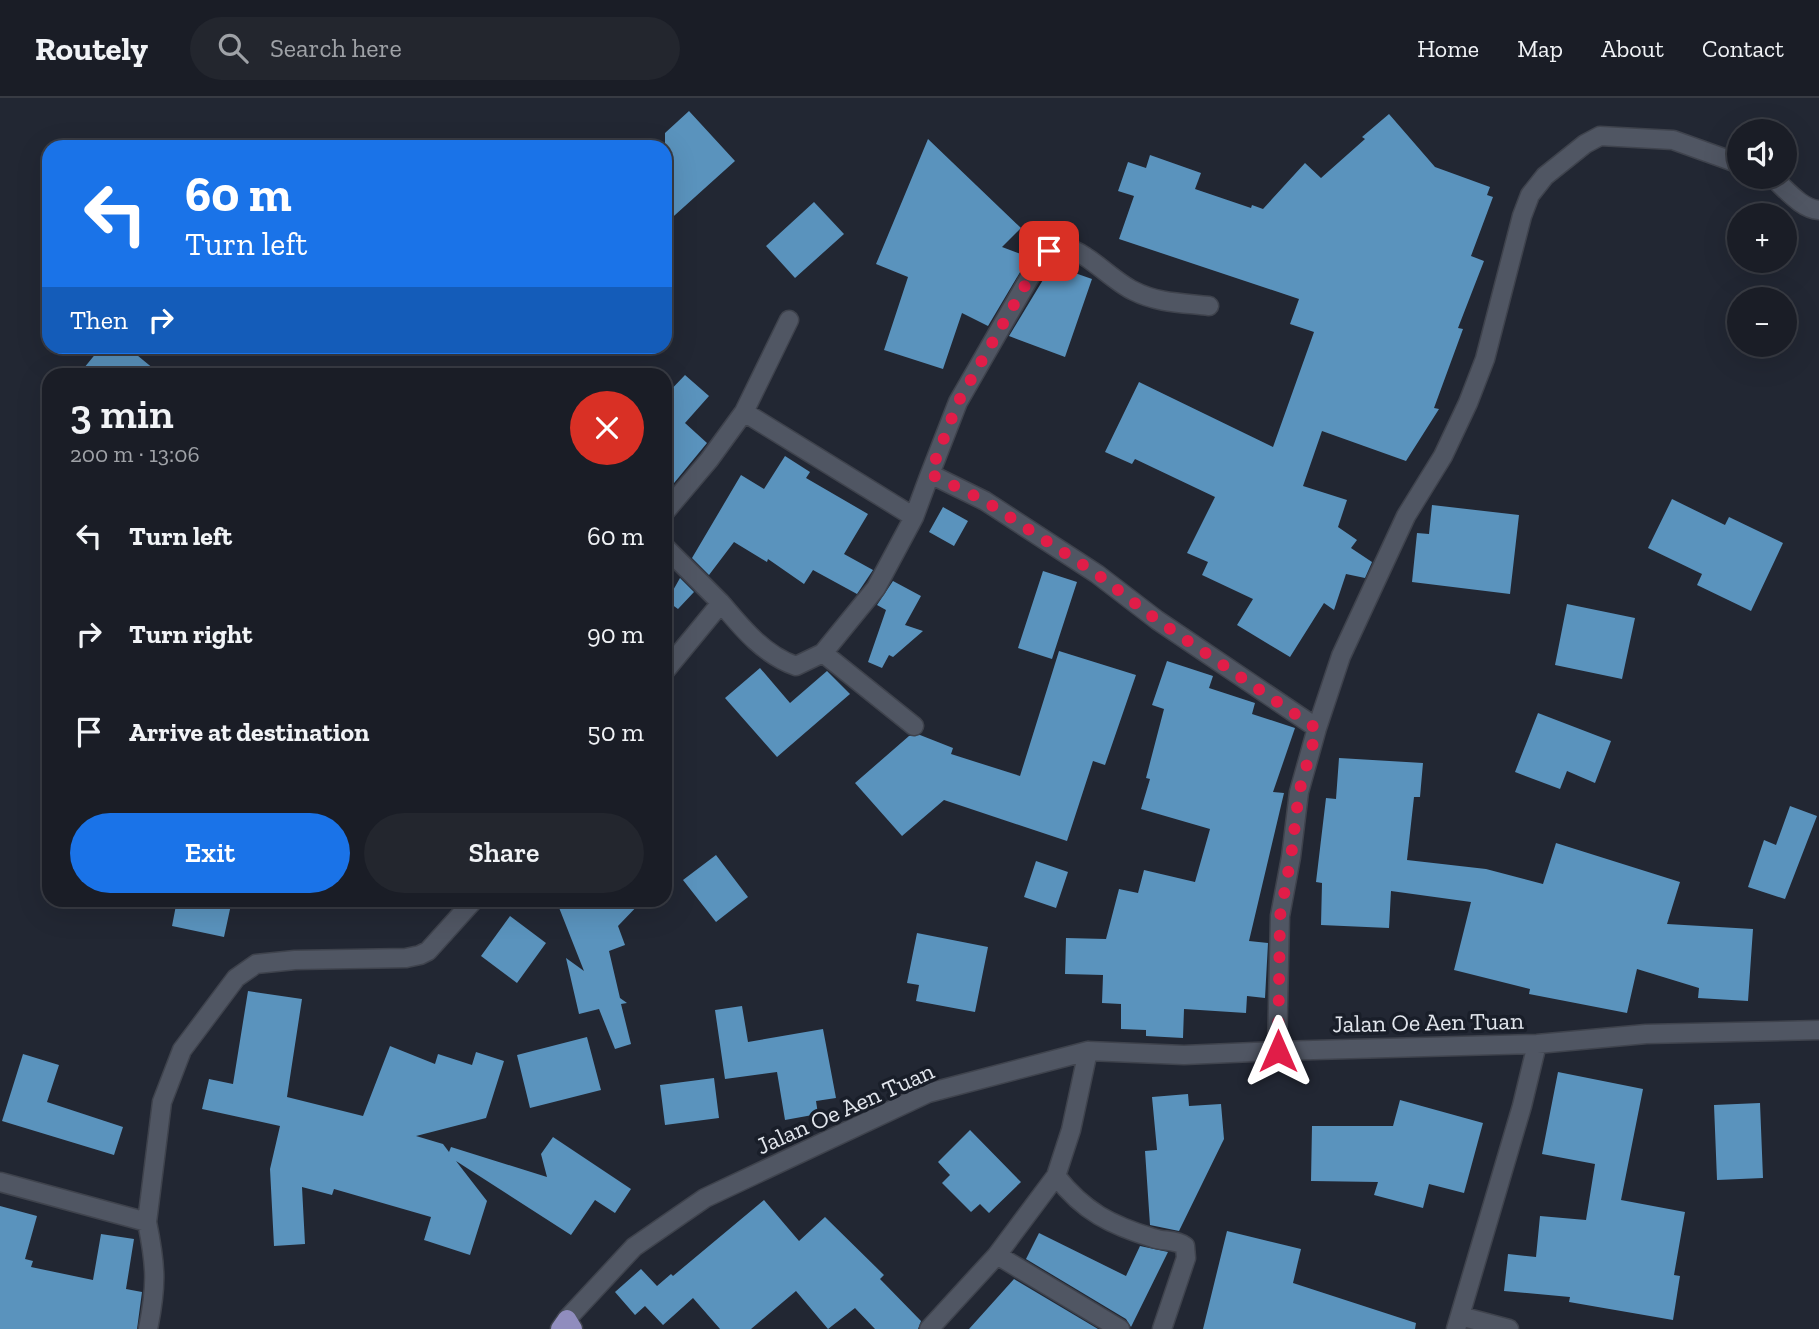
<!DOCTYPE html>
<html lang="en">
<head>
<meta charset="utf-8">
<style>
	body { margin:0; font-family:"Zilla Slab",serif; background:#23262e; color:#f1f3f6; height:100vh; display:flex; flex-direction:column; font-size:26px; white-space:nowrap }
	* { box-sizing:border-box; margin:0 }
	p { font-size:23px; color:#9fa2a7 }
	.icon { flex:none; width:38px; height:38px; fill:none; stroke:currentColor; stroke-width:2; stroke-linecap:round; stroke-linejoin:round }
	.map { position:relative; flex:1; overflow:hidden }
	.sheet { position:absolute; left:42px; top:270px; width:630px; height:539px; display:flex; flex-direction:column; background:#1a1d26; border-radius:21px; box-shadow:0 7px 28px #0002,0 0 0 2px #383b43 }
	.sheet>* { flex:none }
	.hud { position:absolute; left:42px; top:42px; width:630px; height:214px; border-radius:21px; box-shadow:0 7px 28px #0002,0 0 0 2px #383b43; background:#1a73e8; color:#fff; overflow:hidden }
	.controls { position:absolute; left:1727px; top:21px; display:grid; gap:14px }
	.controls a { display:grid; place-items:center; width:70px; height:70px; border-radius:50%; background:#1a1d26; box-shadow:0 7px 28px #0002,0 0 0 2px #383b43; font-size:35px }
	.pin { position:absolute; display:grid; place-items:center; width:60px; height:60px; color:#fff; margin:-30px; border-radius:14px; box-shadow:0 4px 10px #0006 }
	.me { position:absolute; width:77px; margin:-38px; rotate:0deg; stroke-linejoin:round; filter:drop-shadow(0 0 5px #0008) }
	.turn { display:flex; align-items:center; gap:24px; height:147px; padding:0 28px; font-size:32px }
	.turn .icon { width:91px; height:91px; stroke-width:2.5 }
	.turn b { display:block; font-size:49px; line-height:60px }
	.then { display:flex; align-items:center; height:66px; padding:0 28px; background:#0003; gap:14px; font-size:26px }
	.round { display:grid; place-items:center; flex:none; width:74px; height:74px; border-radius:37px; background:#23262e }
	.headline { display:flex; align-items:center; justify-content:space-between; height:119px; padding:0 28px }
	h1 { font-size:42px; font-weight:600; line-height:52px }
	.button { display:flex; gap:14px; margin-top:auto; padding:14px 28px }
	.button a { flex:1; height:80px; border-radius:42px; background:#1a73e8; color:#fff; font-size:28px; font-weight:600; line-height:80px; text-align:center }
	.button a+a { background:#23262e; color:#f1f3f6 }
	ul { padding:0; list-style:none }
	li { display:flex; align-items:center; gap:21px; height:98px; padding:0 28px }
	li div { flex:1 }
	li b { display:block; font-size:26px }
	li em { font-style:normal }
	header { display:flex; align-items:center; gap:42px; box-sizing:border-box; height:98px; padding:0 35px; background:#1a1d26; border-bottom:2px solid #383b43 }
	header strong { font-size:33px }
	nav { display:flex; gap:38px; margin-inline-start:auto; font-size:24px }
	.search { width:490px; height:63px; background:#23262e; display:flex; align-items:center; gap:18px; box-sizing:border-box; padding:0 24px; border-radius:38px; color:#9fa2a7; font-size:26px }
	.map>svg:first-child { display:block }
</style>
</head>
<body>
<header>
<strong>Routely</strong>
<div class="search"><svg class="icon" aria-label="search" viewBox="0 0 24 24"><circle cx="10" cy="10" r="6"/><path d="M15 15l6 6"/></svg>Search here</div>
<nav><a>Home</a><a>Map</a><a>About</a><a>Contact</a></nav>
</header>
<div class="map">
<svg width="1819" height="1231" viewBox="0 0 1819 1231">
	<rect width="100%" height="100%" fill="#222733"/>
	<path fill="#5a93bd" d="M689,13L735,63L665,126V35Z
		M1389,16L1435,69L1490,89L1487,97L1493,99L1471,158L1484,163L1458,230L1463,231L1434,310L1439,311L1406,363L1322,333L1303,388L1347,402L1338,429L1357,442L1351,450L1372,464L1365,480L1346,476L1334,512L1324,505L1290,559L1237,527L1253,501L1202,477L1208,464L1187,455L1215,399L1135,361L1132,366L1105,354L1139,284L1273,349L1314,234L1290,226L1299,201L1119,141L1134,98L1118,93L1128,64L1146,70L1150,57L1201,75L1195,91L1251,110L1252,107L1263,111L1305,65L1321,80L1365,41L1362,39Z
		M928,41L1021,130L1002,149L1029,159L988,228L962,215L943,271L884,252L908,179L876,166Z
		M814,104L844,136L795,180L766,148Z
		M1052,167L1092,181L1065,259L1009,238Z
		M102,248H126L160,276H79Z
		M685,277L709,298L685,325L707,345L665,396V298Z
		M785,358L810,374L806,380L868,416L844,456L873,472L857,496L813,472L804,486L768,461L767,464L734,444L709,477L692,460L741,377L764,391Z
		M1672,401L1725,427L1729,419L1783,445L1751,513L1697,487L1702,476L1648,450Z
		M1432,407L1519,417L1510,496L1412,484L1417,435L1429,436Z
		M943,409L968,423L954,448L929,434Z
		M1043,473L1077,484L1052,561L1018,550Z
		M680,480L694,494L678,511L667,503Z
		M893,483L921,498L905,527L923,533L893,559L889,557L882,570L868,564L886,512L877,507Z
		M1567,506L1635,520L1622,581L1555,567Z
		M1059,553L1136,577L1105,667L1093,663L1067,743L944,702L902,738L855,685L909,638L920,637L953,650L951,656L1020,678Z
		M1167,563L1213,578L1209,590L1255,605L1252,616L1295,630L1273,694L1284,695L1249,843L1268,845L1265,900L1247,898L1246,915L1184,911L1183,940L1146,938V932L1121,931V906L1102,905L1103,877L1065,876L1066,840L1106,841L1119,791L1138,795L1144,772L1195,784L1210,731L1141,711L1150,681L1146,680L1164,611L1152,607Z
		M760,570L790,605L827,573L850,596L777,659L725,600Z
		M1538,615L1611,643L1595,685L1567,673L1560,691L1515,674Z
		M1339,660L1423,665L1420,699H1414L1407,762L1486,771L1543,786L1556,745L1680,784L1667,826L1753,831L1748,903L1698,900L1699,890L1637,871L1627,915L1529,896L1530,891L1454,872L1471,804L1391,793L1389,830L1321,827L1322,785L1316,784L1326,700L1336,701Z
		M1790,708L1817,718L1785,801L1748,789L1764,742L1776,747Z
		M716,757L748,799L716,824L683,782Z
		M1036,763L1068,774L1056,810L1024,799Z
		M177,802H232L224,839L172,828Z
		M556,802H643L618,828L625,847L609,853L620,900L627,905L621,906L631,946L615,951L599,911L579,916L566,860L584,873Z
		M510,818L546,845L517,885L481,858Z
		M917,835L988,849L975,914L916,903L919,887L907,885Z
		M248,893L302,901L287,999L363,1018L390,948L435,966L438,956L472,967L476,954L504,963L486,1020L416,1038L443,1046L449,1054L451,1049L547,1079L541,1056L553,1039L631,1091L615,1115L595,1102L571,1137L456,1063L487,1103L470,1157L424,1142L431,1119L334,1091L332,1097L302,1089L305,1146L274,1148L270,1071L280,1028L202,1011L209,981L233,986Z
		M742,908L748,944L823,931L836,1000L816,1003L818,1016L785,1022L777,974L725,981L715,912Z
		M587,939L601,992L530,1010L517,957Z
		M23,956L59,967L47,1004L123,1029L114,1057L2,1023Z
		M1558,974L1643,991L1621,1102L1685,1114L1674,1177L1680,1178L1673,1222L1569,1204L1570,1199L1504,1193L1508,1156L1536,1159L1540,1118L1586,1122L1595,1066L1542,1056Z
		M714,980L719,1020L665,1027L660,987Z
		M1188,996L1189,1008L1221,1006L1224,1041L1179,1133L1150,1127L1145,1053L1157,1052L1152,999Z
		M1400,1002L1483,1025L1464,1095L1429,1086L1423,1110L1374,1097L1378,1084L1311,1083L1312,1028H1393Z
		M1760,1005L1763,1080L1717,1082L1714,1007Z
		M970,1032L1021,1084L989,1115L980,1106L971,1114L942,1085L950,1077L938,1064Z
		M764,1102L799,1143L825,1119L884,1177L880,1181L921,1223L918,1231H875L855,1210L828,1231L796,1193L751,1231H720L693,1200L663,1227L645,1208L635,1217L615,1194L641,1171L657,1188L671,1176L673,1178Z
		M0,1108L37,1118L25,1161L33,1163L31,1169L93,1182L101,1136L134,1141L126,1191L142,1194L137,1231H0Z
		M1227,1133L1301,1151L1293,1185L1416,1225L1415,1231H1203Z
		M1039,1135L1126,1178L1140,1148L1168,1154L1131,1229L1126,1221L1026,1161Z
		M1014,1181L1098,1231H969Z"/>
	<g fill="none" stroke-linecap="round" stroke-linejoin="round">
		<defs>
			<path id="minor" d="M1772,79C1785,90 1801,111 1819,112
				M744,314L789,222
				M930,376L958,304L1038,165C1045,157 1053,148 1065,150C1087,153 1112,183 1134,193C1157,205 1184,205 1209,208
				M665,414L709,362L744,314L914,419
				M665,449L721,505
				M823,555L914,628
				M665,573L721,505C742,530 764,557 796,568L823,555L876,490L914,419L930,376L985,403L1097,476L1157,522L1317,630
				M1088,953L1071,1032L1056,1078C1084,1114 1111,1127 1153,1140C1164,1144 1175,1141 1185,1148L1186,1160L1162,1231
				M1277,953L1280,818L1291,759L1299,694L1317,630L1341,558L1406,418L1443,358L1468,305L1485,261L1522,118L1530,97L1545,78L1585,46L1600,38L1673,42L1740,66
				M0,1084L147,1124C156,1168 157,1187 148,1231
				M147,1124L162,1004L182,952L236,880L256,866L295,862L406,860L420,857L428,853L474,802
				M997,1157L1120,1231
				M1460,1218L1509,1231
				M567,1221L634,1149L705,1100L928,995L1088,953L1184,957L1277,953L1537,946L1646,936L1819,932
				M929,1231L997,1157L1056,1078
				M1456,1231L1522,1008L1537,946"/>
			<path id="major" d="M560,1231L567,1221L573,1231"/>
		</defs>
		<use href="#minor" stroke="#3f434d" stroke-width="21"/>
		<use href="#major" stroke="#3f434d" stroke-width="21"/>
		<use href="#minor" stroke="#505663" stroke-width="18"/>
		<use href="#major" stroke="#908dbe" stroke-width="18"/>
	</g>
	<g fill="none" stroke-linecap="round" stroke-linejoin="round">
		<path stroke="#e11d48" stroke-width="12" stroke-dasharray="0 21.6" d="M1049,153L1038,165L958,304L930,376L985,403L1097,476L1157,522L1317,631L1299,694L1291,759L1280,818L1278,953"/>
	</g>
	<g text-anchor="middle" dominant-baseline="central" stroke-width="7" stroke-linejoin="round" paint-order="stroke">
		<g font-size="24" fill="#e2e6ed" stroke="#191e29">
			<text transform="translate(1428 924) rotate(-1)">Jalan Oe Aen Tuan</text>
			<text transform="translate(845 1010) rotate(-24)">Jalan Oe Aen Tuan</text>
		</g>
	</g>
</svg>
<div class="controls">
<a><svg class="icon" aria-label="sound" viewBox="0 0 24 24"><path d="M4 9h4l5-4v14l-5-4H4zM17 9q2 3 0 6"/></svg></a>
<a>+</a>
<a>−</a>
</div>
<div class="pin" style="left:1049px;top:153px;background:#d93025"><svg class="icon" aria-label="arrive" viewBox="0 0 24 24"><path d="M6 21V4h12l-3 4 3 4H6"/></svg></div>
<svg class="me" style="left:1278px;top:953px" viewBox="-20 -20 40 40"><path d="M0-17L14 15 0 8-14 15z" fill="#e11d48" stroke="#fff" stroke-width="4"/></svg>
<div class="hud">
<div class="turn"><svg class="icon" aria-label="left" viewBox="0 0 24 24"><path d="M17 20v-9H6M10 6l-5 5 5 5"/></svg><div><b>60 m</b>Turn left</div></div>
<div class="then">Then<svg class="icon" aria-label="right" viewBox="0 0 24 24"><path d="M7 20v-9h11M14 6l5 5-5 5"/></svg></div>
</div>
<section class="sheet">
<div class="headline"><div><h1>3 min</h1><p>200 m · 13:06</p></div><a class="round" style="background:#d93025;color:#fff"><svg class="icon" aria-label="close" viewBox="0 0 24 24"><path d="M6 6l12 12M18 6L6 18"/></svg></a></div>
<ul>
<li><svg class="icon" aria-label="left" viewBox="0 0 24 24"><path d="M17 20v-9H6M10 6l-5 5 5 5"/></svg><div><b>Turn left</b></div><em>60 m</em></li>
<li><svg class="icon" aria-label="right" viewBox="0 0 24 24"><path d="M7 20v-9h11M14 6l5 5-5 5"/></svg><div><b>Turn right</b></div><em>90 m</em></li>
<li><svg class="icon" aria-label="arrive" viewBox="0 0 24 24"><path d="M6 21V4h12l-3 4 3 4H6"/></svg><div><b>Arrive at destination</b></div><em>50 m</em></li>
</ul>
<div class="button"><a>Exit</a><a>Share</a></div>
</section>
</div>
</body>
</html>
